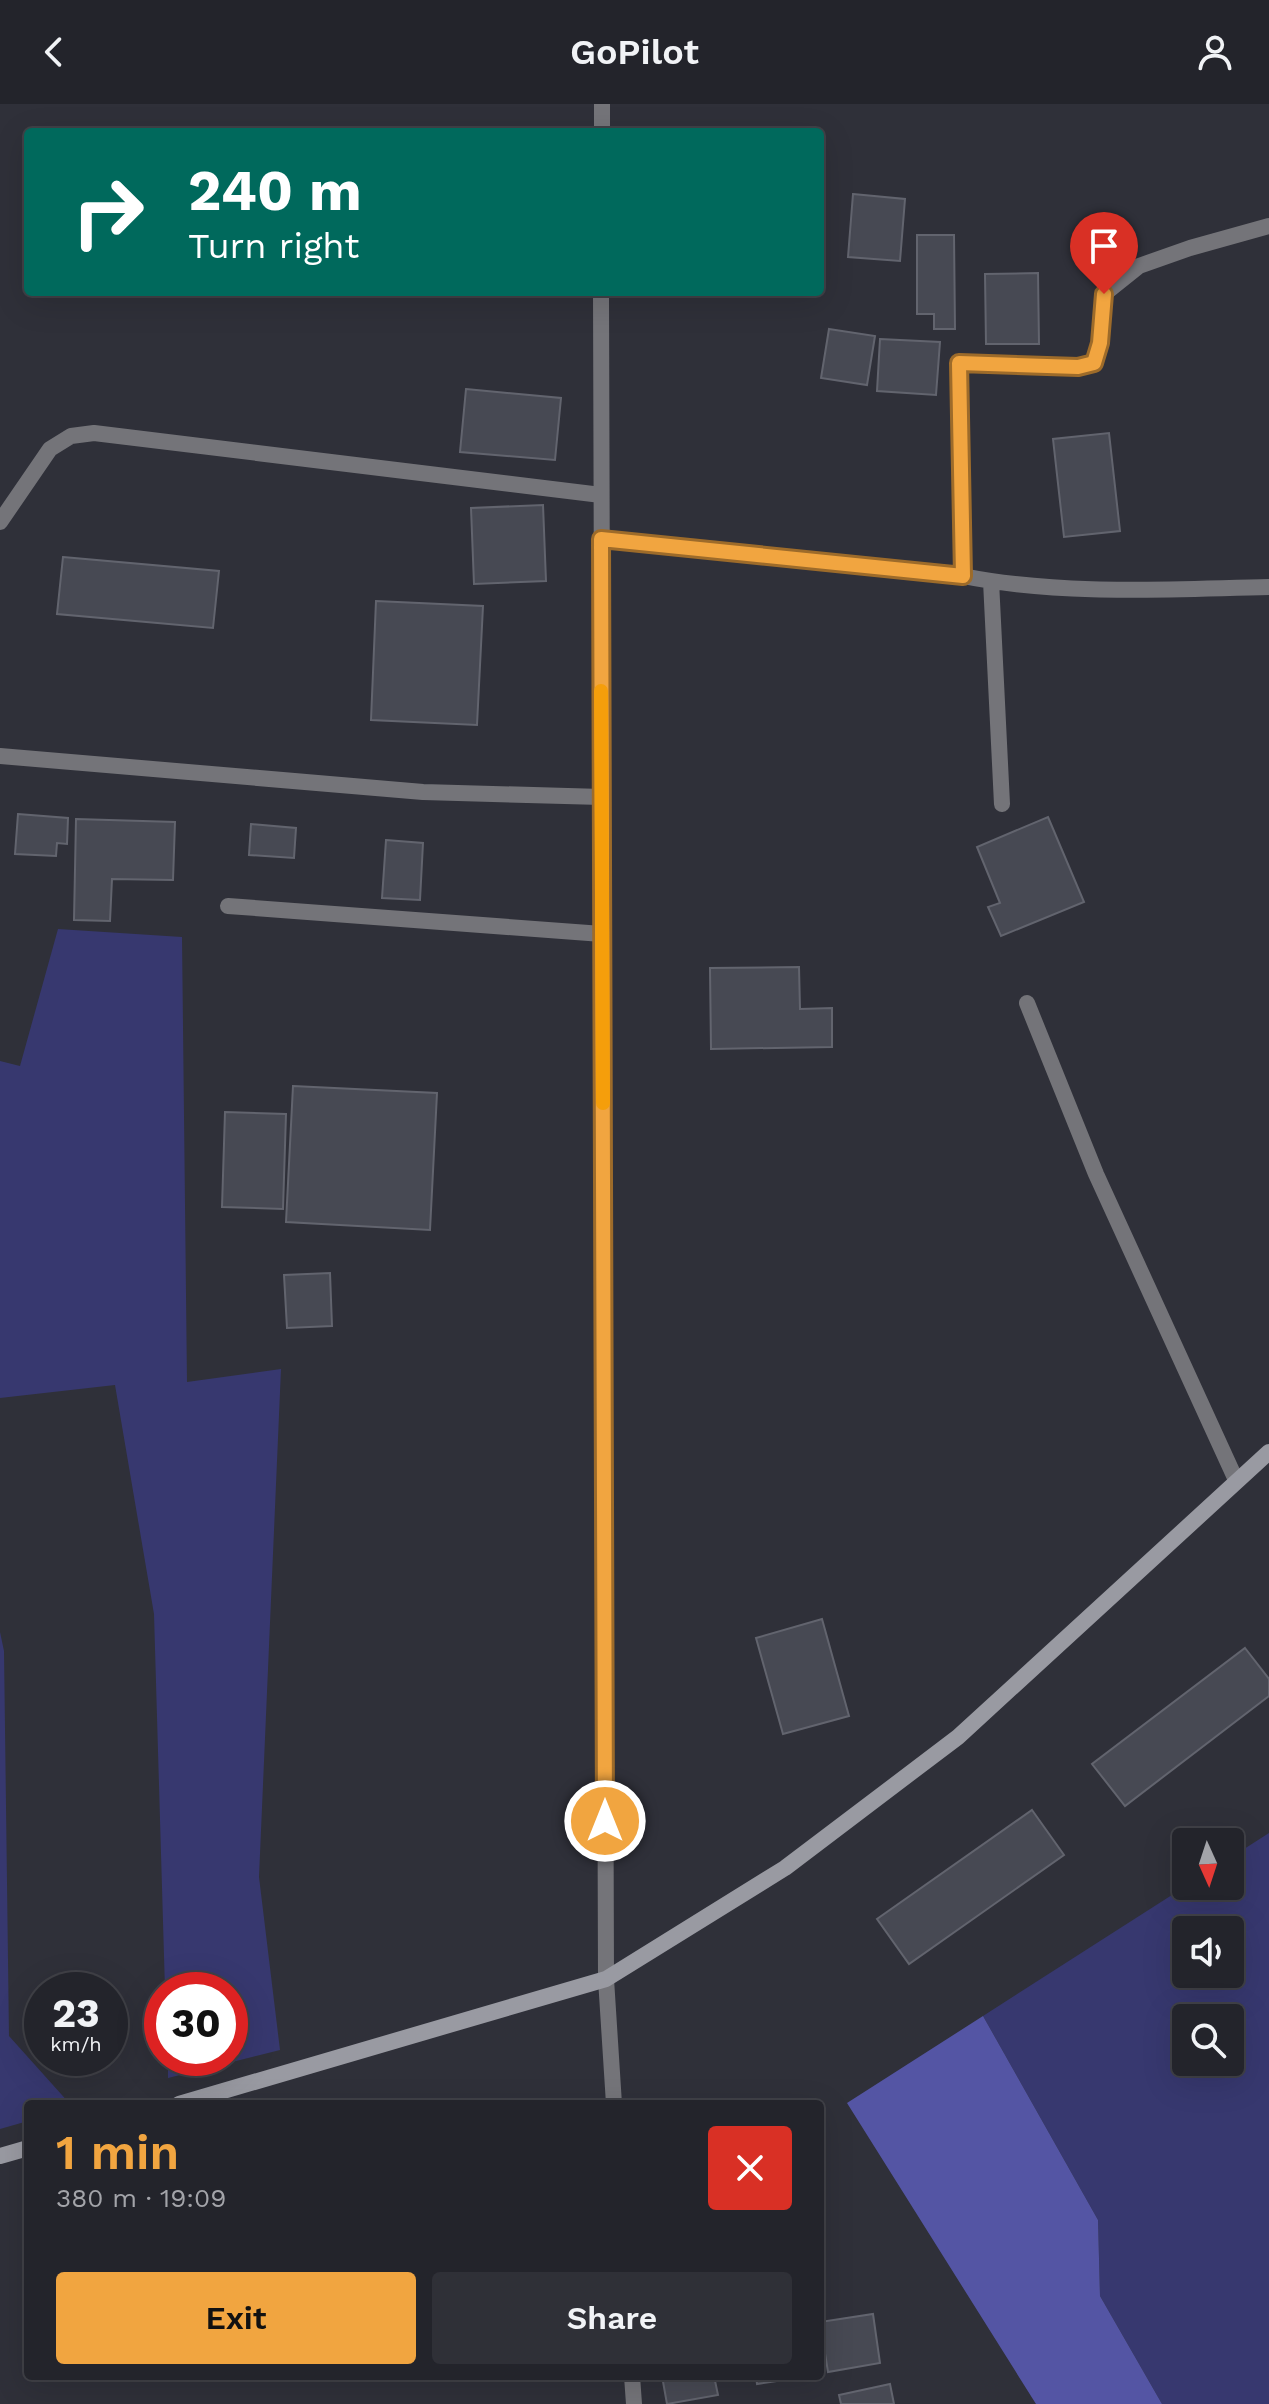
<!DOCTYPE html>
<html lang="en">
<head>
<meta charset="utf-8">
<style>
	body { margin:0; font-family:"Work Sans",sans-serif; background:#2f3037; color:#f1f3f6; height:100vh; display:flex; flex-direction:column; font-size:30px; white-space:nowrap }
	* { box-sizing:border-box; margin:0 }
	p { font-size:26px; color:#a3a4a9 }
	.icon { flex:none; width:44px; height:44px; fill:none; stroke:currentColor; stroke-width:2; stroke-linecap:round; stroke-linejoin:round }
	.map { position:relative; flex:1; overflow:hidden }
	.side { position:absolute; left:24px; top:1996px; width:800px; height:280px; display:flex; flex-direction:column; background:#23242b; border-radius:8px; box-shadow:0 8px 32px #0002,0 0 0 2px #404147 }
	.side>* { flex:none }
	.top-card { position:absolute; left:24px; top:24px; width:800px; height:168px; border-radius:8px; box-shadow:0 8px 32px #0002,0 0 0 2px #404147; background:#00695c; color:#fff; overflow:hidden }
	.needle { width:52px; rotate:177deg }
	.fabs { position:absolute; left:1172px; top:1724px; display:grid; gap:16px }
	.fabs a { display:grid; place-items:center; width:72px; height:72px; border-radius:8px; background:#23242b; box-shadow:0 8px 32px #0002,0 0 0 2px #404147; font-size:40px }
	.speed { position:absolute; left:24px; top:1868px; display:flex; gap:16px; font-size:40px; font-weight:700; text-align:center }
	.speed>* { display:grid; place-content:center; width:104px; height:104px; border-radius:50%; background:#23242b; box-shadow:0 8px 32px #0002,0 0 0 2px #404147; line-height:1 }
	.speed small { font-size:20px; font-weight:400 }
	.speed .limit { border:12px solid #d22; background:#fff; color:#111 }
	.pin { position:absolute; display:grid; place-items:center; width:68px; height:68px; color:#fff; margin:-82px -34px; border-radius:50% 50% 50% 0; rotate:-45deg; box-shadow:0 0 8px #0007 }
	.pin .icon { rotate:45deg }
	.me { position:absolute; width:88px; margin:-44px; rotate:0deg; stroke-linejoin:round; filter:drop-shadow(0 0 6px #0008) }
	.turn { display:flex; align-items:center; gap:28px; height:168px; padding:0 32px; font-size:36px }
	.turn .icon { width:104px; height:104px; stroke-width:2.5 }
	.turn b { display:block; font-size:56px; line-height:68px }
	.round { display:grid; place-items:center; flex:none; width:84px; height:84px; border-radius:8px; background:#2f3037 }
	.summary { display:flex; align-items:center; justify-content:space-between; height:136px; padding:0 32px }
	h1 { font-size:48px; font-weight:600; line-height:60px; color:#f1a540 }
	.button { display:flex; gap:16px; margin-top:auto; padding:16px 32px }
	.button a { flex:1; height:92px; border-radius:8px; background:#f1a540; color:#111; font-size:32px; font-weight:600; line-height:92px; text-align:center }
	.button a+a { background:#2f3037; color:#f1f3f6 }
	header { display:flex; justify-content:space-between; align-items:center; height:104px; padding:0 32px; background:#23242b; font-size:36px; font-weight:600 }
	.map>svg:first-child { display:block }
</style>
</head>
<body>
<header><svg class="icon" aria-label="back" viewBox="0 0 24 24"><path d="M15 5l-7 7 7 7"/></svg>GoPilot<svg class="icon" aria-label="person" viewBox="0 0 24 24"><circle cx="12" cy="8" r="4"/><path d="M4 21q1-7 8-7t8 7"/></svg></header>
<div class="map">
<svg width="1269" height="2300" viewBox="0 0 1269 2300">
	<rect width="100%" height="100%" fill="#2f3039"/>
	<path fill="#37386f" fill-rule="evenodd" d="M58,825L182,833L187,1278L281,1265L259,1773L280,1946L168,1974V1954H230V1886H165L154,1510L115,1281L0,1294V957L20,962Z
		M0,1528L4,1547L9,1932L70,2000H28V2017L0,2025Z
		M1269,1729V2300H1162L1100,2192L1098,2116L983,1912L1186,1782H1230V1754ZM1186,1826H1230V1870H1186ZM1186,1914H1230V1958H1186Z"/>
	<path fill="#5455a4" d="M983,1912L1098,2116L1100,2192L1162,2300H1036L847,1999Z"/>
	<path fill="#474953" stroke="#62646e" stroke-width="2" d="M853,90L905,95L900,157L848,153Z
		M917,131H954L955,225H934V210H917Z
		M1038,169L1039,240H986L985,170Z
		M829,225L875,232L867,281L821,274Z
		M880,235L940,238L936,291L877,287Z
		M466,285L561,294L555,356L460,348Z
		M1109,329L1120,427L1064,433L1053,335Z
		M543,401L546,477L474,480L471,404Z
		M63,453L219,467L213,524L57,510Z
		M376,497L483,502L477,621L371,616Z
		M18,710L68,714L67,740L57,739L56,752L15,750Z
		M1048,713L1084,798L1001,832L988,803L1000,799L977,743Z
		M76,715L175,718L173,776L112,775L110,817L74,816Z
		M251,720L296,724L294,754L249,751Z
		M386,736L423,739L420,796L382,794Z
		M799,863L800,905L832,904V943L711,945L710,864Z
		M293,982L437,989L430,1126L286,1118Z
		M225,1008L286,1010L283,1105L222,1103Z
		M330,1169L332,1222L287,1224L284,1171Z
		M822,1515L849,1612L783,1630L756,1534Z
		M1245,1544L1269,1575V1592L1125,1702L1092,1660Z
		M1032,1706L1064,1751L909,1860L877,1815Z
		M873,2210L880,2259L828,2268L820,2218Z
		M662,2272H714L718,2291L667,2300Z
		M756,2272H810L757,2280Z
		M890,2280L894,2300H841L839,2291Z"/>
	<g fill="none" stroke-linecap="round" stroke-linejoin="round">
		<path stroke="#747479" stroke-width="16" d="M228,802L602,830"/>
		<path stroke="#747479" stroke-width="16" d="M602,28V0
			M601,188L606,1875L614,2000
			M0,418L50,345L71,332L94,329L601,391
			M601,435L963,472C1063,492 1168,485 1269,483
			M963,472L959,259L1078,263L1094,259L1100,239L1104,190L1139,162L1190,144L1269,122
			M991,477L1002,700
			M0,652L423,688L602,693
			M1027,899L1096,1070L1236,1376
			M632,2272L634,2300"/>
		<path stroke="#999aa2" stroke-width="16" d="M179,2000L606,1875L785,1764L958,1633L1269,1348
			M0,2052L28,2044"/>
	</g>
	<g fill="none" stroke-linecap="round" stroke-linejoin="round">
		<defs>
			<path id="route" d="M605,1717L601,435L963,472L959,259L1078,263L1094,259L1100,239L1104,190"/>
		</defs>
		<use href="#route" stroke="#9d6b2a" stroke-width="20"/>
		<use href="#route" stroke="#f1a540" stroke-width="14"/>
		<path stroke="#f59e0b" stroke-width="14" d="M601,587L603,999"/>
	</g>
</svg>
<div class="fabs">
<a><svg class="needle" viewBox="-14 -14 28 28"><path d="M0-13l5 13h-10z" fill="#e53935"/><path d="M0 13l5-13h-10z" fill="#a3a4a9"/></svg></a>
<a><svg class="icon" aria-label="sound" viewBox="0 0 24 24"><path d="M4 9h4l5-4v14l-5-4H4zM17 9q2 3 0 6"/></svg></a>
<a><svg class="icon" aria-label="search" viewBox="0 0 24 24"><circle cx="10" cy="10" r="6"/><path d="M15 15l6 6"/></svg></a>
</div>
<div class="speed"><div>23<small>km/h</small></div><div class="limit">30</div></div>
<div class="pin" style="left:1104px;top:190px;background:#d93025"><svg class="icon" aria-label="arrive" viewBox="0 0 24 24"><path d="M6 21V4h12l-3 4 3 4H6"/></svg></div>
<svg class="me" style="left:605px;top:1717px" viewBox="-20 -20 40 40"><circle r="17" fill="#f1a540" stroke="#fff" stroke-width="3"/><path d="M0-11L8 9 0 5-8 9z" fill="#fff"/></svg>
<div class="top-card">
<div class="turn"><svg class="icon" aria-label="right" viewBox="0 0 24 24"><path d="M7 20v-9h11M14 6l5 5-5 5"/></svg><div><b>240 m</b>Turn right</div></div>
</div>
<section class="side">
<div class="summary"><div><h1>1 min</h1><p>380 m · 19:09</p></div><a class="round" style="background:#d93025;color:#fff"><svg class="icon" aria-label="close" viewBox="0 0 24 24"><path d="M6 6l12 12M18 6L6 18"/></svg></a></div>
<div class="button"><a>Exit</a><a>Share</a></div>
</section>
</div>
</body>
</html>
